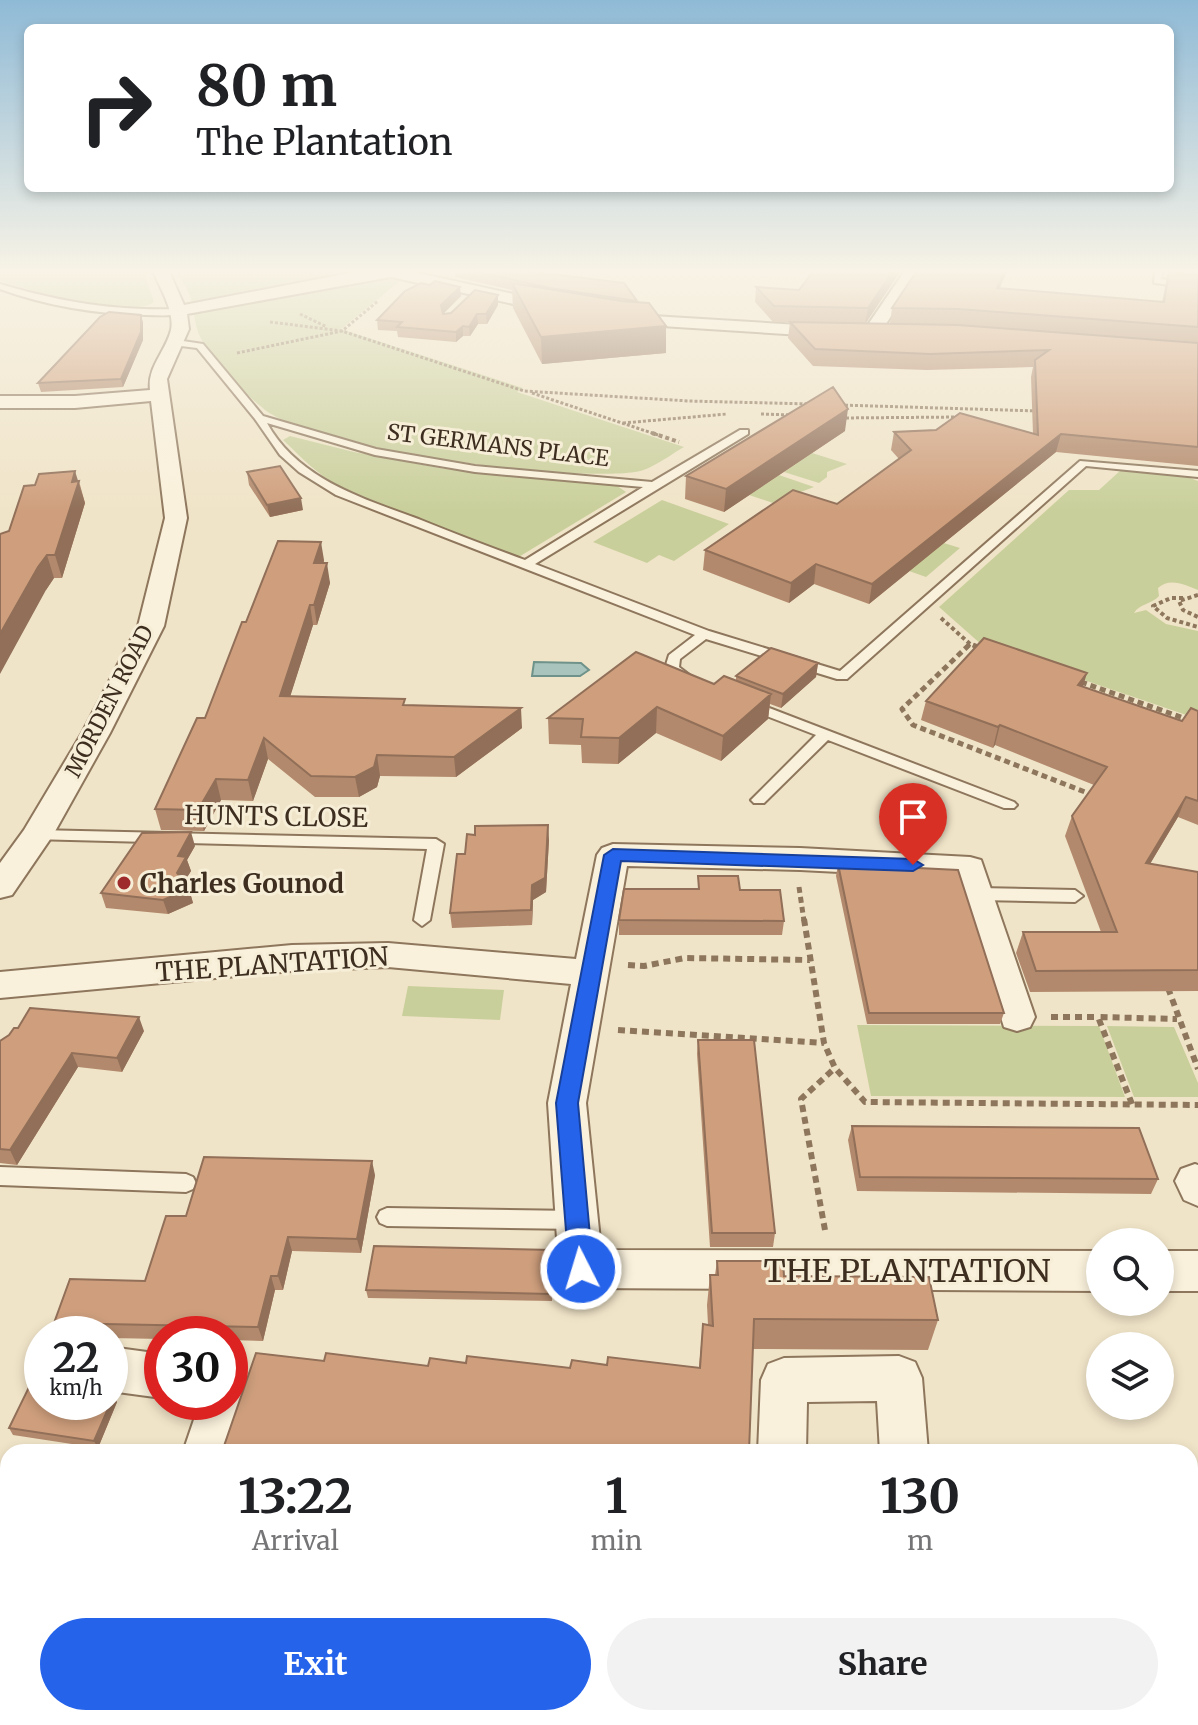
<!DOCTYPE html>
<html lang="en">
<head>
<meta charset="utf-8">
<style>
	body { margin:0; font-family:Merriweather,serif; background:#f2f2f2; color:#202124; height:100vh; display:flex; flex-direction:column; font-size:30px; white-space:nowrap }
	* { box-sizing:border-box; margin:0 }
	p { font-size:26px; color:#757577 }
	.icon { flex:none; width:44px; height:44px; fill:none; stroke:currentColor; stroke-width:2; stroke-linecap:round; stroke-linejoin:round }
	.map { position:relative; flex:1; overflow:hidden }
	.details { position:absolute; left:0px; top:1444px; width:1198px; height:282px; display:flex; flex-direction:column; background:#fff; border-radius:24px 24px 0 0; box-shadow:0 4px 12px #0003 }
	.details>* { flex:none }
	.guide { position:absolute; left:24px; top:24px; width:1150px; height:168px; border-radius:12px; box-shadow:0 4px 12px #0003; background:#fff; color:#202124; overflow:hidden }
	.tools { position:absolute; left:1086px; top:1228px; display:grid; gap:16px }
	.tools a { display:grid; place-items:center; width:88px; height:88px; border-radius:50%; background:#fff; box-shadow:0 4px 12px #0003; font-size:40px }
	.speed { position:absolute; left:24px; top:1316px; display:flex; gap:16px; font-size:40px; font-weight:700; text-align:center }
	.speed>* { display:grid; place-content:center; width:104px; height:104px; border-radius:50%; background:#fff; box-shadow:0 4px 12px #0003; line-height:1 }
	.speed small { font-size:20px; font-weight:400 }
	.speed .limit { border:12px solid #d22; background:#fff; color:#111 }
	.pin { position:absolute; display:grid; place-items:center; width:68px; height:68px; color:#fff; margin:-82px -34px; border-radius:50% 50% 50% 0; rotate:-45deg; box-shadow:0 0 8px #0007 }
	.pin .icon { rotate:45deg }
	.me { position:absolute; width:88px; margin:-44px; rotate:355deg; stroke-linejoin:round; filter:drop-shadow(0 0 6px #0008) }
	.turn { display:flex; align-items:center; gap:28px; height:168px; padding:0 40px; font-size:36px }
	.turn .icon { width:104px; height:104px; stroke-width:2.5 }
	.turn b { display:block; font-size:56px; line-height:68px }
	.eta { display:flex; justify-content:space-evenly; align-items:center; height:136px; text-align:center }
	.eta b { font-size:48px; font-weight:700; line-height:56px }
	.action { display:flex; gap:16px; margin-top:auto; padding:16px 40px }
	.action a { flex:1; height:92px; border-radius:48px; background:#2563eb; color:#fff; font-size:32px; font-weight:700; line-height:92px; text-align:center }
	.action a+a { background:#f2f2f2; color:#202124 }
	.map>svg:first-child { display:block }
</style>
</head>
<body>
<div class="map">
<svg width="1198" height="1725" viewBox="0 0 1198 1725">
	<rect width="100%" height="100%" fill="#f0e4c8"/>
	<path fill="#c9cf9b" d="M0,269H143L154,302C134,320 26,291 0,280Z
		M175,269H402L400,281L341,329L523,388L517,392L684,447C670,455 651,470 635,472C566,482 320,450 265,410C245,394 207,356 198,332C194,321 194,307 190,296C186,287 180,278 175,269Z
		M290,436L354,452L445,469L616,485L626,492L517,558C455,534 386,515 329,480C312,469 298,454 283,440Z
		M812,453L847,464L827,472V477L819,483L784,472Z
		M1122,469L1182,475L1198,481V590C1185,585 1170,577 1158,588L1159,596C1152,604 1139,604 1134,613L1146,610L1166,624L1198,631V719L982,645L939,607L1069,490H1099Z
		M779,475L814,487L798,493L785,507L749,495Z
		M662,500L729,524L674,561L659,555L647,563L593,542Z
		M931,539L960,548L926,577L855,552Z
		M408,986L504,990L500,1020L402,1016Z
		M857,1025L1099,1026L1125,1097L871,1096Z
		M1107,1026L1174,1027L1198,1083V1097H1134Z
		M221,1718H620V1725H219Z"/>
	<path fill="#a9c4bc" stroke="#6f938a" stroke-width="2" d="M534,662L581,663L589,670L580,676H532Z"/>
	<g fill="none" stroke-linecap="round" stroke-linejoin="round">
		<defs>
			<path id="service" d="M1155,269H1163L1161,279L1198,284V288L1154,283Z
				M0,284C61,302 113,311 178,309L182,312C172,317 158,315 146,315C96,314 47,306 0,289Z
				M176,340L203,344L263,416L376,449L475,466L652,482L740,430H748V434L535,564L709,631L840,671L1080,461L1198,471V477L1086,466L847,679H837L706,639L680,659L679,667L696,680L689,684L665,668L669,655L695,635L336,495L299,472L280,455L255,419L197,348L173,345L172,343ZM267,423L375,455L475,472L643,487L525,560C490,547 455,534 421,520C365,499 298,480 267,423Z
				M751,701L1014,802L1017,805L1014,808H1004L828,740L764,803H754L751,800L816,735L746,708L744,705Z
				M37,830L436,839L444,844L430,920L422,926L414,920L427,849L31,839L29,835L31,831Z
				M978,888L1075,890L1083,896L1075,902L978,900L970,894Z
				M0,1167L186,1174L193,1177L196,1183L193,1189L186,1192L0,1185Z
				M387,1208L577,1211L584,1214L587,1220L584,1226L577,1229L387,1226L380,1223L377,1217L380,1211Z"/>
			<path id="minor" d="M152,269H168L184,305L370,269H400L554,303L562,308L554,313L391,277L187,314L189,329L167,379L187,518L164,626L110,733L53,835L12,895L0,898V863L24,830L82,733L138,626L165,518L151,401L75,408H0V396H75L150,390C147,367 166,351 171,330C175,311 159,286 152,269Z
				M906,269H922L878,336H866L863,332Z
				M620,314L833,327L842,332L833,337L614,323L611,319L614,315Z
				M613,844L800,848L970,857L981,860L1035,1017L1030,1027L1017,1031L1004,1027L957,878L800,870L627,866L586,1103L601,1250L1100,1251V1291L581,1288L566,1283L559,1269L548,1103L571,984L388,967L292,971L0,998V972L292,945L388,943L576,959L597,855L602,848Z
				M1195,1164L1198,1165V1206L1184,1200L1175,1181L1181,1169Z
				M1160,1251H1198V1291H1160Z
				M110,1347L162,1354V1398L110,1391Z
				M899,1356L915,1362L922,1378L928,1452H880L877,1401L807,1402L806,1452H758L761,1380L768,1364L784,1358Z
				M230,1382L240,1386L246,1402L231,1452H183L200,1402H230Z
				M90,1718H146L144,1725H88Z
				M895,1718H951V1725H895Z"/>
		</defs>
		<use href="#service" stroke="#8d765c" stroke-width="4"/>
		<use href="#minor" stroke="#8d765c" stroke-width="4"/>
		<path stroke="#8d765c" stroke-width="3" stroke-dasharray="3 2" stroke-linecap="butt" d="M300,314L327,327
			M270,322L342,331L524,391L689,401L810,404
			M237,353L342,331L378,301
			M532,393L658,435
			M840,405L1038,411
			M761,414L791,415
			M841,418L959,417
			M623,423L727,414"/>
		<path stroke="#8d765c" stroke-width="4" stroke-dasharray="4 3" stroke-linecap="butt" d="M652,433L679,442
			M1198,595L1179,601L1183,610L1198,617
			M1183,598H1171L1153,606L1167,618L1198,627
			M941,618L970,644L978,647
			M967,647L970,644"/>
		<path stroke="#8d765c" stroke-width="5" stroke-dasharray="6 4" stroke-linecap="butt" d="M969,645L902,709L913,725L1085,792
			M973,645L980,648
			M1081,682L1198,723
			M799,887L804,921"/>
		<path stroke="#8d765c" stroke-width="6" stroke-dasharray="7 5" stroke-linecap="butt" d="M804,919L824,1043L835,1068L865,1102L1198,1105
			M628,965L644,966L685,958L810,960
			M1168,988L1198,1069
			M1051,1017H1098
			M618,1030L824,1043
			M1132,1104L1098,1017L1177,1019
			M825,1230L801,1099L835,1068"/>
		<path stroke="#8d765c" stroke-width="8" stroke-dasharray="9 6" stroke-linecap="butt" d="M833,1718V1725
			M210,1725L212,1718
			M635,1725L636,1718"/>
		<use href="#service" fill="#faf1dc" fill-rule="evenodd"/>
		<use href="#minor" fill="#faf1dc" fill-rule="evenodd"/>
	</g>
	<path fill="#b2896c" d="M455,269H522V270L624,283L637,302L666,326V353L542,364L513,308L512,290L455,277Z
		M902,269L866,323H890L892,308L1000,289L1162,302L1167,277H1166L1168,269H1198V466L1056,452L869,604L814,584L789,603L703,570L705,550L837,504L899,459L891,450L894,432L1033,434L1031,377L1033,367L927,370L813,366L788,338L790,322H773L755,302L756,287L799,290Z
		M498,295V305L487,324H478L470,336H463L456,342L398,337L397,331L378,330L377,320L461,296L443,314L451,313Z
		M141,315L143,323V340L123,387L41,392L38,383Z
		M845,431L724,512L685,499L686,476Z
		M247,472L303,510L270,517L249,485Z
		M79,481L85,503L62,578H54L46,590L9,531Z
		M324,560V563L330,583L317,625H313L290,696L405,705L522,728L456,777L380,776L377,787L359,797H315L268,759L253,801L221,800L204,831L161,830L155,809L205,718L246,622Z
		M818,663L816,677L781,708L770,704L768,719L721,761L656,733L618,764L582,763L581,745L549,744L548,718L714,684L736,680V676Z
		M1083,687L1182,721L1198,711V825L1178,817L1150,864L1198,872V991L1030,992L1016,953L1023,932H1101L1065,836L1072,816L1094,785L995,745L993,748L921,720L926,701Z
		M549,840L546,892L533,900L532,925L452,928L450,913L465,854Z
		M195,846L187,860L191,871L184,882L189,889L193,903L168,914L106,908L101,893Z
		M838,864L1004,1013L1000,1024H867L836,876Z
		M698,876L740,890L784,921L782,935H619V920L698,889Z
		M144,1031L122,1072L78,1067L17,1165L0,1163V1041Z
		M698,1040L775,1233L773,1247H710L697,1054Z
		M852,1126L1158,1179L1151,1194L857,1191L848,1140Z
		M375,1175L361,1253L292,1251L283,1290H275L263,1341L230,1340V1334H162V1339L110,1338V1334H61L54,1323L145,1281L186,1216Z
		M554,1257L552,1301L368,1298L366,1290Z
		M717,1261L784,1276L938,1320L928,1350L752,1349L749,1452H225L223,1449L324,1361L428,1366L466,1363L570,1368L607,1365L699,1367L703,1324L708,1325L707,1305L710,1275H715Z
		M117,1402L98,1448L13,1435L9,1428Z"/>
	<path fill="#916f58" d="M894,269H902L865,324L868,308Z
		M1005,269H1008L993,304L997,288Z
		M460,287L461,296L442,315L441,305Z
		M498,295V305L487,324L486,314Z
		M477,314L478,324L470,336L469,327Z
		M141,315L143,323V340L123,387L121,379Z
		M463,326V336L456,342V332Z
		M666,326V353L542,364L541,337Z
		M848,409L845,431L724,512L726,489Z
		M1061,434L1056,452L869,604L872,584Z
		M75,471L85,503L62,578L55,555Z
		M301,498L303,510L270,517L267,505Z
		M321,542L324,560L318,583L314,563Z
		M47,555L54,578L46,590L0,674V634L38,567Z
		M327,563L330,583L317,625L314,605Z
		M816,564L814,584L789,603L791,583Z
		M310,605L313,625L284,716L280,696Z
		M818,663L816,677L781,708L783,694Z
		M1087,673L1081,693L1078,685Z
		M771,694L768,719L721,761L723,736Z
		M657,707L656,733L618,764L619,738Z
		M521,708L522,728L456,777L454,757Z
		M1000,725L995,745L993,748L998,727Z
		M264,738L268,759L253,801L248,780Z
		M377,755L380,776L377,787L359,797L355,777Z
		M216,779L221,800L204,831L198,810Z
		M1186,797L1178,817L1138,884L1146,863Z
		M548,825L549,840L546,892L533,900L532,925V885Z
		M191,832L195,846L187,860L191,871L181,887L177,873L178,856Z
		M189,889L193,903L168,914L163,900Z
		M139,1017L144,1031L122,1072L117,1058Z
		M72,1053L78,1067L17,1165L10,1150Z
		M372,1161L375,1175L361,1253L357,1239Z
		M288,1237L292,1251L283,1290L278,1276Z
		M271,1276L275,1290L263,1341L258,1327Z
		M114,1395L117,1402L98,1448L94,1441Z
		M61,1718H74L71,1725H58Z"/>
	<path fill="#cf9f7d" stroke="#916f58" stroke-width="2" d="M466,269H518V270L624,283L637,301L549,288Z
		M815,269H894L868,308L774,306L756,287L799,290Z
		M918,269H1005L997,288L1164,302L1169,272L1198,275V327L958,309L892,308Z
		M435,281L460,287L441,305L443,314L451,313L475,290L498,295L486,314H477L469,327L463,326L456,332L397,327L402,322L377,320L405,291L421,283L430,285Z
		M512,283L621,301L649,303L666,326L541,337Z
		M109,312L141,315V332L121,379L38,383L100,317Z
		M790,322L958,325L1198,343V447L1061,434L872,584L816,564L791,583L705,550L793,490L837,504L911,450L894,432L936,430L960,413L1038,435L1035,360L1049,350L930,354L815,349Z
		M833,387L848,409L726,489L686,476Z
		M280,466L301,498L267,505L247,472Z
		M75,471L72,482L79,481L55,555H47L38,567L0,634V534L9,531L24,486L35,485L39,474Z
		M278,541L321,542L314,563H327L314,605H310L280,696L405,699L403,705L521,708L454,757L377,755L374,767L355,777L311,776L264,738L248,780L216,779L198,810L155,809L197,718H205L242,622H246Z
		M984,638L1087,673L1078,685L1182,721L1191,708L1198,711V801L1186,797L1146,863L1198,872V970L1036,971L1023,932H1117L1072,816L1107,767L1000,725L998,727L926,701Z
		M771,648L818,663L783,694L736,676Z
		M636,652L714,684L724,676L771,694L723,736L657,707L619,738L581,737L583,719L548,718Z
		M548,825L545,878L532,885L531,910L450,913L457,854H465L467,834L475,835V826Z
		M191,832L178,856L186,857L177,873L189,889L163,900L101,893L142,833Z
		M838,864L958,870L1004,1013H869Z
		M698,876H738L740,890H780L784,921L619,920L624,889H699Z
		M30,1008L139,1017L117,1058L72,1053L10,1150L0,1149V1041L9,1035L14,1028H18Z
		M698,1040H754L775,1233H712Z
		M852,1126L1139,1128L1158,1179L860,1177Z
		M204,1157L372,1161L357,1239L288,1237L278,1276H271L258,1327L54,1323L70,1279L145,1281L166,1216H186Z
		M374,1246L553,1250L551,1294L366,1290Z
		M717,1261H783L784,1276L929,1277L938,1320L754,1319L749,1452H246L223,1449L256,1353L324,1361L326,1353L428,1366L430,1358L466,1363L467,1356L570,1368L572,1360L607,1365L608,1357L700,1368L703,1324L713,1326L710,1275H718Z
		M31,1383L42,1385V1402H110V1395H114L94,1441L9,1428Z
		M8,1583V1718H61L58,1725H0V1602Z
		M697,1718H818V1725H696Z"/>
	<linearGradient id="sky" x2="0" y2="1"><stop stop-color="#8fbad6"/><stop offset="0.53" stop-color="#f8f3e6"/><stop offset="1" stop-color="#f8f3e6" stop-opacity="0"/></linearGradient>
	<rect width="1198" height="511" fill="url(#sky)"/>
	<path fill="#2563eb" stroke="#184099" stroke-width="2" d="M613,849L913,859L923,865L913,871L621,861L578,1103L593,1269L590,1277L581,1280L572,1277L569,1269L556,1103L604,855Z"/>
	<circle fill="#9e2a2b" stroke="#f7eed8" stroke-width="3" cx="124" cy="883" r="8"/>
	<g text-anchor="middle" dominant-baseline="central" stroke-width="6" stroke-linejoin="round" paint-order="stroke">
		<g font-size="22" fill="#3d2e20" stroke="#f7eed8">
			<text transform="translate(498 445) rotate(7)">ST GERMANS PLACE</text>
			<text transform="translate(109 701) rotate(-63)">MORDEN ROAD</text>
		</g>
		<g font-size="26" fill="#3d2e20" stroke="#f7eed8">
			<text transform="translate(276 816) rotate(1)">HUNTS CLOSE</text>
			<text transform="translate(272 964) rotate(-4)">THE PLANTATION</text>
		</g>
		<g font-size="26" font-weight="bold" fill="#3d2e20" stroke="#f7eed8" text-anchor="start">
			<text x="140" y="883">Charles Gounod</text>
		</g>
		<g font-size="32" fill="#3d2e20" stroke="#f7eed8">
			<text x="907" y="1271">THE PLANTATION</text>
		</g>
	</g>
</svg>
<div class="tools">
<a><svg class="icon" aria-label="search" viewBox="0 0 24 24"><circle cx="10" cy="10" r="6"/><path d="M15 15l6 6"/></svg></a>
<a><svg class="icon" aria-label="layers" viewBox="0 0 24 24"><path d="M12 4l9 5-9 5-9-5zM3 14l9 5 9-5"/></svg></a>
</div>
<div class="speed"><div>22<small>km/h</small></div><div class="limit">30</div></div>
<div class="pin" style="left:913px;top:865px;background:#d93025"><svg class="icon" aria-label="arrive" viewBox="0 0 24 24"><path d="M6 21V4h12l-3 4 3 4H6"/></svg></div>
<svg class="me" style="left:581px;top:1269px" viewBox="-20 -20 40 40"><circle r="17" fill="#2563eb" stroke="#fff" stroke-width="3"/><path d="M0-11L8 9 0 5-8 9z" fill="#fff"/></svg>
<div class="guide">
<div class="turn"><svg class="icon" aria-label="right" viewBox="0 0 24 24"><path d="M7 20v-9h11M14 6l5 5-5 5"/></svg><div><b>80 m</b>The Plantation</div></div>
</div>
<section class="details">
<div class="eta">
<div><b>13:22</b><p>Arrival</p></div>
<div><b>1</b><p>min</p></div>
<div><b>130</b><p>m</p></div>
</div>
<div class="action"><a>Exit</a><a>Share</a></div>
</section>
</div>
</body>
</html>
